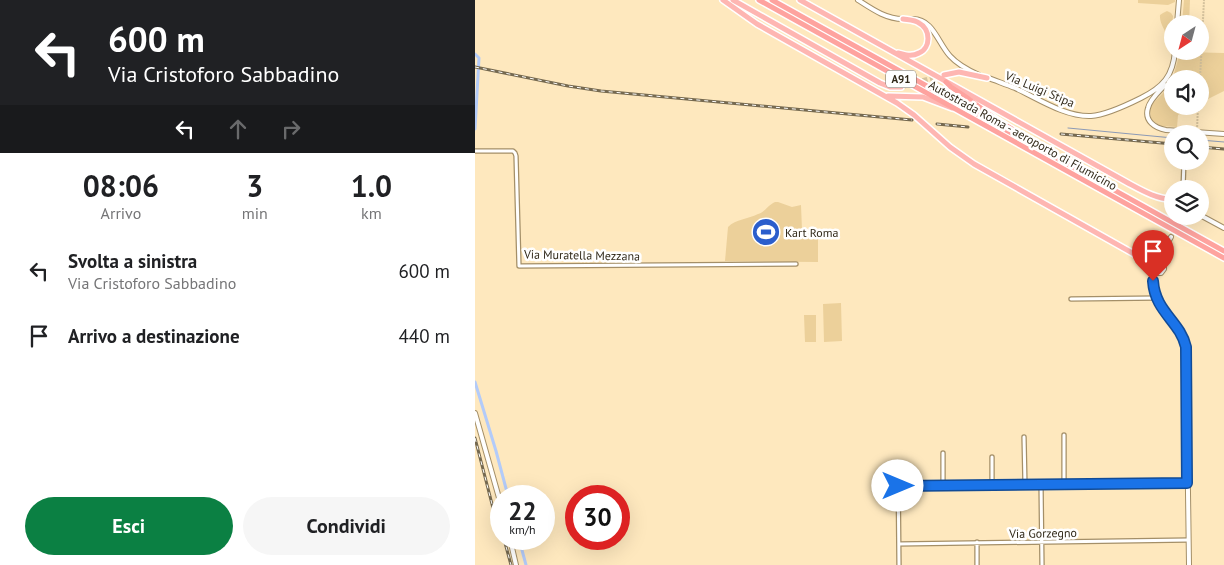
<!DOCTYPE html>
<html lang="it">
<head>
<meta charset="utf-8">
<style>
	body { margin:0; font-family:"PT Sans",sans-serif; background:#f6f6f6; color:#202124; height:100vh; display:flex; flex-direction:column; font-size:19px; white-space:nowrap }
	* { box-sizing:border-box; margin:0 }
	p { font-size:16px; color:#757577 }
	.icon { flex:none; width:28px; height:28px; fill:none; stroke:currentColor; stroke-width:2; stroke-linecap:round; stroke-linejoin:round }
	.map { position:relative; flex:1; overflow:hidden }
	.sheet { display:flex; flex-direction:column; background:#fff; width:475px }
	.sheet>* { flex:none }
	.hud { background:#202124; color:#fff; overflow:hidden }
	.needle { width:32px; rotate:216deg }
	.fabs { position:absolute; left:689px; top:15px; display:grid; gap:10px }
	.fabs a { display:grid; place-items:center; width:45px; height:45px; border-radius:50%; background:#fff; box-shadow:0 5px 20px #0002; font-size:25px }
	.speed { position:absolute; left:15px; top:485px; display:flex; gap:10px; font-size:25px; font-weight:700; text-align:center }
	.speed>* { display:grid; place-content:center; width:65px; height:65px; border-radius:50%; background:#fff; box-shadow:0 5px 20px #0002; line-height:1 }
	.speed small { font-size:12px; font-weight:400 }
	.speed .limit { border:8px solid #d22; background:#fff; color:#111 }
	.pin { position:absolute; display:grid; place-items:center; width:42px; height:42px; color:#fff; margin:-51px -21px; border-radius:50% 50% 50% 0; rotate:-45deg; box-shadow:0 0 5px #0007 }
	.pin .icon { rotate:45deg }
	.me { position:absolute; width:55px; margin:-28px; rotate:90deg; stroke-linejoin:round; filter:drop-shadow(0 0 4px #0008) }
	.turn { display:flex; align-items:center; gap:18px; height:105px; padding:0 25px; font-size:22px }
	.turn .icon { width:65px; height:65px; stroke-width:2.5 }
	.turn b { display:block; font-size:35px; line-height:42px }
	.lanes { display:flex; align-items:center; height:48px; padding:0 25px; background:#0003; justify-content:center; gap:25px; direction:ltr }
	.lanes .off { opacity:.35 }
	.eta { display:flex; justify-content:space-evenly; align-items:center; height:85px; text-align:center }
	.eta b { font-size:30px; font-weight:800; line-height:35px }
	.button { display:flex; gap:10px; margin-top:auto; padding:10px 25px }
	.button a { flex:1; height:58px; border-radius:30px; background:#0b8043; color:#fff; font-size:20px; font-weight:800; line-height:58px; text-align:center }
	.button a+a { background:#f6f6f6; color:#202124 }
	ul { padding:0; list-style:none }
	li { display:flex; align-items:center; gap:15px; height:65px; padding:0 25px }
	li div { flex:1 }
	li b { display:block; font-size:19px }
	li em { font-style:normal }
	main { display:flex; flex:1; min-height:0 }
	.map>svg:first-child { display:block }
</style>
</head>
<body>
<main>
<section class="sheet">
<div class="hud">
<div class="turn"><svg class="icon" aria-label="left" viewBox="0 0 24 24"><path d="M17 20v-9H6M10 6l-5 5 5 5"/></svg><div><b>600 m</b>Via Cristoforo Sabbadino</div></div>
<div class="lanes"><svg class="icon" aria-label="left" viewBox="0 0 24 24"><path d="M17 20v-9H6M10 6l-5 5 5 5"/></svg><svg class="icon off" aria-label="ahead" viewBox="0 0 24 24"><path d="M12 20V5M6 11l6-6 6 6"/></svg><svg class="icon off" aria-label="right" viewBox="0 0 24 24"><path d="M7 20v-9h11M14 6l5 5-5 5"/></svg></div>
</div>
<div class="eta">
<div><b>08:06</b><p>Arrivo</p></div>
<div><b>3</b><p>min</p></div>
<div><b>1.0</b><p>km</p></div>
</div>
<ul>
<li><svg class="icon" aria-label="left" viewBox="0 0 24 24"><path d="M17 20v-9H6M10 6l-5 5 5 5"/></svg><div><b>Svolta a sinistra</b><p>Via Cristoforo Sabbadino</p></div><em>600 m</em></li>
<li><svg class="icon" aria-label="arrive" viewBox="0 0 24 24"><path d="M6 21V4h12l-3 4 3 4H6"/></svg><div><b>Arrivo a destinazione</b></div><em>440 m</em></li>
</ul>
<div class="button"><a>Esci</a><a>Condividi</a></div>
</section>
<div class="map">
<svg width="749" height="565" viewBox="0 0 749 565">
	<rect width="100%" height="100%" fill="#fee8be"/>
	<path fill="#ecd09a" d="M663,0H700V2L693,5L663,3Z
		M709,0H715L714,24H707Z
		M692,11L696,13L698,16L696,42L694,41C692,32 684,24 685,15L688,13Z
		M709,52L749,53V91L725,103V79H698V106H718L703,115L702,127L686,126L682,124L676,119L675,111L677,104L688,93L698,77L704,56L706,53Z
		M300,202H303L317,207L326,205L327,230L332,233L343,234V262L250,261L253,227C261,219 273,219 283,214C290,212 293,205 300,202Z
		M366,303L367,341L349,342L348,304Z
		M329,315H341V342H330Z"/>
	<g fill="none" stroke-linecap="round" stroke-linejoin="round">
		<path stroke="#8c9ab6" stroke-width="1" d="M593,128L698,138
			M725,140L749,142"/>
		<path stroke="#b3cbf9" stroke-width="3" d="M0,54L4,58L0,129
			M0,382L21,451L33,496
			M44,539L51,565"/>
		<path stroke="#d5c29d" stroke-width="2" stroke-dasharray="2 1" stroke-linecap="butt" d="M725,79L729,0
			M722,130L723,106"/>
		<path stroke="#d5c29d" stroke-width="4" stroke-dasharray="4 2" stroke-linecap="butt" d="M696,237L706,219"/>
		<path stroke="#d5c29d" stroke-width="5" stroke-dasharray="5 2.5" stroke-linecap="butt" d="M426,87L464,76"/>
		<defs>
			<path id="minor" d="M0,151H38L40,153L41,156L44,266L321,264
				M708,189L709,161
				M596,299L682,298
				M549,437L550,484
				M468,453V485
				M517,457V485
				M423,467L424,565
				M566,484L567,565
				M589,484V435
				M423,486L712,483
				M502,542V565
				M424,544L713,540"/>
			<path id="tertiary" d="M383,0C397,9 411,19 428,19
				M438,19C458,19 463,43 475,56C483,65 493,70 504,75
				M702,24L704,0
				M511,77C521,81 530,84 540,88C562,98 590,117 616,116C631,115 652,105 666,98C688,87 698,76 700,51
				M690,85C685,91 675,99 673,108C669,121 680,128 691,130L749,134
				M725,215L749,228
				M706,219L707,216
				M685,260L687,252L696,237
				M679,273C675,309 704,318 711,347L714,565
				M679,273H686L689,269V265L685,260
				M679,273L675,269V264L680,260H685
				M0,413L26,505
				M35,539L41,565"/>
			<path id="trunk" d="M248,0L282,24L422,103L439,115L475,147L499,164L668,259L675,267
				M258,0L405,83L415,87H426
				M325,0L653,183C666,190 683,200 698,199
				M423,53C430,55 437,57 444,53C456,48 456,29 444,23C440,20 434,20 428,19
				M469,75L484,72L512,78
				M413,96L448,97L477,108"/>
			<path id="motorway" d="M284,0L749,258
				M297,0L749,251
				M471,82L476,87L491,97L522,120L547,135"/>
		</defs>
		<use href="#minor" stroke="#a48f68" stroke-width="5.5"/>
		<use href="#tertiary" stroke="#a48f68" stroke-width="6"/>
		<use href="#trunk" stroke="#fff" stroke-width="8"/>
		<use href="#motorway" stroke="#fff" stroke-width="8"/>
		<use href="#minor" stroke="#fff" stroke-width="3"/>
		<use href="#tertiary" stroke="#fff" stroke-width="4"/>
		<use href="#trunk" stroke="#feb6b2" stroke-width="5"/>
		<use href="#motorway" stroke="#fea39f" stroke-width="5"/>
		<defs>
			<path id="rail" d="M0,67L93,86L126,91L437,120
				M462,124L493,127
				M586,134L698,144
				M725,147L749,149
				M0,438L26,539
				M29,539L36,565"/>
		</defs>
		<use href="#rail" stroke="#756950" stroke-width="3"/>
		<use href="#rail" stroke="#fff" stroke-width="1" stroke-dasharray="4" stroke-linecap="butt"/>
	</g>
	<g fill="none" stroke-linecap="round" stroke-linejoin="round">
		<defs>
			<path id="route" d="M423,486L712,483L711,347C705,321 680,312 678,281"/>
		</defs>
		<use href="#route" stroke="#114b97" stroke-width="12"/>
		<use href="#route" stroke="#1a73e8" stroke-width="9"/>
	</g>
	<defs>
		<symbol id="stadium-disc" viewBox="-11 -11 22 22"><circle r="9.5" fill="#2b5ecc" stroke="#fff"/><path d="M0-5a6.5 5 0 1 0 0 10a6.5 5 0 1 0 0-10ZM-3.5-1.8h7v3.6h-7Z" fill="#fff"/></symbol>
	</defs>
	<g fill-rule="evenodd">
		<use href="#stadium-disc" x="275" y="216" width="32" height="32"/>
	</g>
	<g text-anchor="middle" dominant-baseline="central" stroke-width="5" stroke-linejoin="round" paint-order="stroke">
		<rect fill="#fff" stroke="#6e685d" stroke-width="1" x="411" y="70.5" width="30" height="17" rx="4"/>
		<g font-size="11" font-weight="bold" fill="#302818">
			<text x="426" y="79">A91</text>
		</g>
		<g font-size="12" fill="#302818" stroke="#fff">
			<text transform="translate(565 89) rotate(23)">Via Luigi Stipa</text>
			<text transform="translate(548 135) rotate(29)">Autostrada Roma - aeroporto di Fiumicino</text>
			<text transform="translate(107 255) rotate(1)">Via Muratella Mezzana</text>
			<text transform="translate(568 533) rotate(-1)">Via Gorzegno</text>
		</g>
		<g font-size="12" fill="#302818" stroke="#fff" text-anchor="start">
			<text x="310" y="232">Kart Roma</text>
		</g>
	</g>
</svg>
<div class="fabs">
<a><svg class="needle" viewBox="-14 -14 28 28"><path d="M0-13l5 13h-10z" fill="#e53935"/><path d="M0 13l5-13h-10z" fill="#757577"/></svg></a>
<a><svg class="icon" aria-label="sound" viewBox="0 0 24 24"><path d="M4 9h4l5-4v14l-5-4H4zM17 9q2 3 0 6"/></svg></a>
<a><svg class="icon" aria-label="search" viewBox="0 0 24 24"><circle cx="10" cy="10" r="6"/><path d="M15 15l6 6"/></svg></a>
<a><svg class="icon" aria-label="layers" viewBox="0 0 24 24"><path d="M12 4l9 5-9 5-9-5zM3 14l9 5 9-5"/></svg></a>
</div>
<div class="speed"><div>22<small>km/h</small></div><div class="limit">30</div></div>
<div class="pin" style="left:678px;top:281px;background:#d93025"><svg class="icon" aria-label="arrive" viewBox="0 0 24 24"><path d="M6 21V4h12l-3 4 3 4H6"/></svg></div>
<svg class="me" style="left:423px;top:486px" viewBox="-20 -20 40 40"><circle r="19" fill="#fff"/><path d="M0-13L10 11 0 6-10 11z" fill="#1a73e8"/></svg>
</div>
</main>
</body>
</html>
